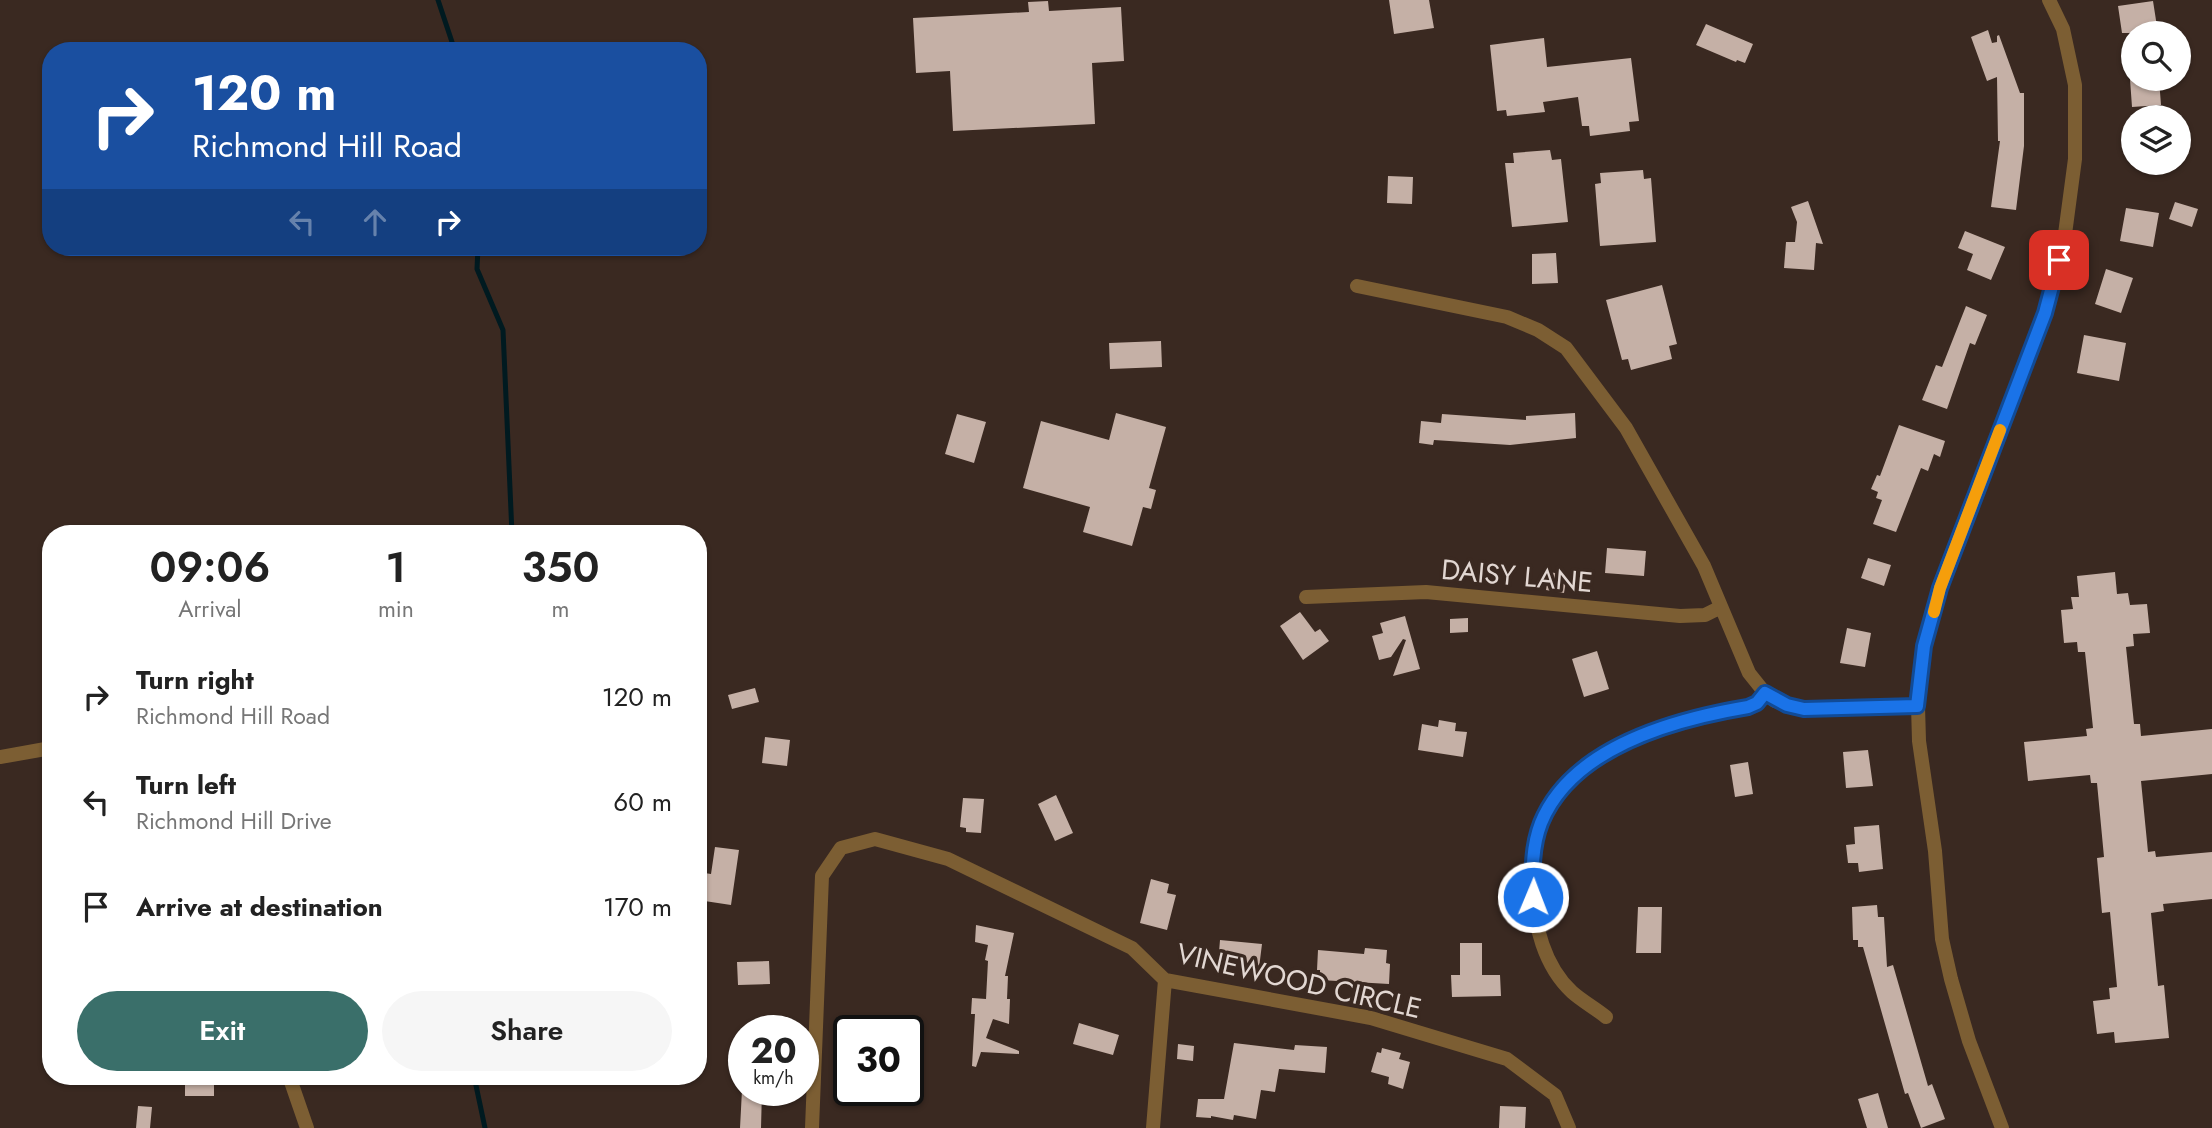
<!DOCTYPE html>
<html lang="en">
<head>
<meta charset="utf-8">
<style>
	body { margin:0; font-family:Jost,sans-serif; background:#f6f6f6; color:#222; height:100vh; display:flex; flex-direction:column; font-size:26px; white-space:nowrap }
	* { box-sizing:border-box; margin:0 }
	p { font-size:23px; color:#767676 }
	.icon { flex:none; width:38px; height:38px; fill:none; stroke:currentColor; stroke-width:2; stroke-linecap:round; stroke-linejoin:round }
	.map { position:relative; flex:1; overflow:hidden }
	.details { position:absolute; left:42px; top:525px; width:665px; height:560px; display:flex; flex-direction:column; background:#fff; border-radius:28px; box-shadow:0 2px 5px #0004 }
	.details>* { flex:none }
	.banner { position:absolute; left:42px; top:42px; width:665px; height:214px; border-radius:28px; box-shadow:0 2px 5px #0004; background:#1a4fa0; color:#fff; overflow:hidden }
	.fabs { position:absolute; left:2121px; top:21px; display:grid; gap:14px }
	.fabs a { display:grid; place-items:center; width:70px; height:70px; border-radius:50%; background:#fff; box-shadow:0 2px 5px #0004; font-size:35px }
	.speed { position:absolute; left:728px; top:1015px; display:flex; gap:14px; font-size:35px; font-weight:700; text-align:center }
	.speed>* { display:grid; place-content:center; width:91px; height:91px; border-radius:50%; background:#fff; box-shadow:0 2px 5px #0004; line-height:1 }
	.speed small { font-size:18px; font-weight:400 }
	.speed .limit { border:4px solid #111; border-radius:10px; background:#fff; color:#111 }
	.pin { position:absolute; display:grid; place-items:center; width:60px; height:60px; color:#fff; margin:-30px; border-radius:14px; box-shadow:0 4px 10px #0006 }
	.me { position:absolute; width:77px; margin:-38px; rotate:1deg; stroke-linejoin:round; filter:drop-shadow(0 0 5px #0008) }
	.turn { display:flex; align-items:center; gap:24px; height:147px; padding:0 35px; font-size:32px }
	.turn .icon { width:91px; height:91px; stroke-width:2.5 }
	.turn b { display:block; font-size:49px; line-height:60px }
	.lanes { display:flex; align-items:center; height:66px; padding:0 35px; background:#0003; justify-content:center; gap:35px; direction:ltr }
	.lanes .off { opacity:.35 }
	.eta { display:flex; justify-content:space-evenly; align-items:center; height:119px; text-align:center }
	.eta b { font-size:42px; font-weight:600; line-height:49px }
	.button { display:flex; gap:14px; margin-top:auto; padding:14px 35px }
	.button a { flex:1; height:80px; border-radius:42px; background:#3a6f6a; color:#fff; font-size:28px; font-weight:600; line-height:80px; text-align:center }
	.button a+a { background:#f6f6f6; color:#222 }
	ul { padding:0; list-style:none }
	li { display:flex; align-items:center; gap:21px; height:105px; padding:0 35px }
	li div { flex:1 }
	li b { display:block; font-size:26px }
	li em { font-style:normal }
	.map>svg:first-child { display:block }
</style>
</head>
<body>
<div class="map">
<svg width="2212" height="1128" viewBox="0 0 2212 1128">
	<rect width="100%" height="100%" fill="#3a2921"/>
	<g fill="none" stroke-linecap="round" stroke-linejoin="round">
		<path stroke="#001a20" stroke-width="5" d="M438,0L455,51
			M478,247L477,269L503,330L512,534
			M474,1076L485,1128"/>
	</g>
	<path fill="#c5b0a6" d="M1389,0H1429L1434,28L1394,34Z
		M1048,1L1049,11L1121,7L1124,61L1092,63L1095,124L953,131L950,71L916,73L913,18L1029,12L1028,2Z
		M2153,1L2158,33H2122L2118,6Z
		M1706,24L1753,44L1745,63L1737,60L1736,62L1696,45Z
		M1988,30L1992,43L1997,42V36L1999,35L2020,93H2024V146L2016,210L1991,207L2000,141H1998L1997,77L1987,81L1971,37Z
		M1544,38L1547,67L1631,58L1639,121L1629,122L1630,131L1590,136L1589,126H1582L1578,97L1543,102L1545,112L1507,116L1506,110L1497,111L1490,45Z
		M2130,79H2159L2161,105L2132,107Z
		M1550,150L1552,160L1561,159L1568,222L1512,227L1505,163H1514L1513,153Z
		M1643,170L1644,179L1651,178L1656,242L1600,246L1595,184L1601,183L1600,173Z
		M1388,176L1413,177L1412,204L1387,203Z
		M1808,201L1823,244L1816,243L1814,270L1784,268L1786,242H1795L1797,222L1791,207Z
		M2175,202L2198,209L2192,227L2169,219Z
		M2126,208L2159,213L2153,247L2120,241Z
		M1965,231L2005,247L1991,280L1967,270L1973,254L1958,248Z
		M1556,253L1558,283L1532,284V254Z
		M2106,269L2133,278L2121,313L2095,304Z
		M1662,285L1677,344L1669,346L1672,359L1631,370L1628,359L1622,360L1606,300Z
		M1966,306L1987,315L1975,345L1970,343L1947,409L1922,400L1936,365L1942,367Z
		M2084,335L2126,343L2119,381L2077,373Z
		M1161,341L1162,367L1110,369L1109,343Z
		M1116,413L1166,427L1149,488L1156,490L1151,509L1143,507L1132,546L1083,532L1090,507L1023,488L1041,421L1109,440Z
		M1575,413L1576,438L1510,445L1434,440L1433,445L1419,443L1421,421L1441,423L1442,414L1526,420V416Z
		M957,414L986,422L974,463L945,454Z
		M1899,425L1945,441L1940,457L1934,454L1928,471L1921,468L1896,532L1873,524L1882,500L1876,498L1878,492L1871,489L1877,475L1880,476Z
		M1607,548L1646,551L1644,576L1605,573Z
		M1868,558L1891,565L1884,586L1861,578Z
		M1549,572L1567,575L1564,593L1546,590Z
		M2115,572L2117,594L2128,593L2130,605L2147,604L2150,633L2133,634L2134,646L2126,647L2134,724H2140L2141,736L2212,729V774L2141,781L2148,852L2155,851L2156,857L2212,852V899L2163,904L2164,911L2151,913L2158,986L2164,985L2169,1038L2115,1043L2114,1032L2097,1034L2093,1001L2110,999L2109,988L2117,987L2110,912L2102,913L2097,858L2104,857L2097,783H2091L2090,775L2028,781L2024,742L2087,736L2086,729L2093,728L2085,652H2078L2077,642L2064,643L2061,610L2073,609L2071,597H2079L2077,576Z
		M1300,612L1315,632L1320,629L1329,641L1303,660L1280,626Z
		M1405,616L1420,669L1393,676L1406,640L1403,639L1391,657L1379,660L1372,636L1383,633L1380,623Z
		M1468,618V632L1450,633V619Z
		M1847,628L1871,633L1865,667L1840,663Z
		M1597,651L1609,689L1584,697L1572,659Z
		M755,688L759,702L732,709L728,695Z
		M1439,720L1456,723L1455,731L1467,732L1463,757L1418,750L1422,724L1438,727Z
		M765,737L790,740L787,766L762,763Z
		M1868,750L1873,786L1846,788L1843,752Z
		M1748,762L1753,794L1735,797L1730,765Z
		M1056,795L1073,833L1055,841L1038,804Z
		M963,798L984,799L981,833L966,832V828L960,827Z
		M1879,825L1883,869L1859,872L1858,863H1848L1846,845L1855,844L1854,827Z
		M715,847L739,850L731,905L698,900V872L711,874Z
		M1151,879L1169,884L1167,893L1176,895L1167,930L1140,923Z
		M1877,905L1878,917H1884L1887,967L1893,965L1928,1086L1932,1084L1945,1119L1921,1128L1908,1093L1905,1094L1863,947H1858V940H1853L1852,907Z
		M1638,907H1662L1661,953H1636Z
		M976,925L1014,933L1005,976H1008L1007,999H1010L1009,1024L993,1019L986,1038L1019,1051V1054L981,1052L976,1067L972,1066L975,1014H971L972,998L986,999L988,961L985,960L988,945L975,942Z
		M1220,940L1262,944L1259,968L1218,964Z
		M1460,943H1482V975H1500L1501,996L1452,997L1451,975H1460Z
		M1365,948L1387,950L1386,963L1390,964L1389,984L1320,980V970H1317L1318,950L1364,954Z
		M769,961L770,984L738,985L737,962Z
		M1079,1023L1119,1035L1113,1055L1073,1044Z
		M1234,1043L1294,1050L1295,1045L1327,1047L1325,1073L1279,1069L1275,1092L1261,1090L1256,1119L1234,1115L1233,1120L1211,1116V1118L1196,1117L1198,1099H1224Z
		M1178,1044L1194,1046L1193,1061L1177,1059Z
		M1382,1048L1401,1053L1399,1059L1410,1062L1403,1089L1388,1084L1389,1077L1371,1072L1377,1052L1381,1053Z
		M185,1076H214V1096H185Z
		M742,1090H762L761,1128H740Z
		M1878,1093L1888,1128H1867L1858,1099Z
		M138,1106L152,1107L150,1128H136Z
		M1500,1106L1526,1107L1525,1128H1499Z"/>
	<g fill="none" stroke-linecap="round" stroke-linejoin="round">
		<path stroke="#7c5e33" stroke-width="14" d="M1357,286L1507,317L1538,330L1566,348L1626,428L1704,566L1749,673L1765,693L1775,701L1804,709L1918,706
			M1306,597L1426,592L1680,616L1705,615L1721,607
			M0,757L51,748
			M1606,1017C1595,1008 1582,1001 1572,992C1544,966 1534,925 1533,889C1532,868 1533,846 1540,826C1566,749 1677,718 1748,707L1757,703L1765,693
			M289,1076L307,1128
			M812,1128L822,876L841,848L875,839L948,859L1132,948L1165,980L1371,1018L1507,1059L1555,1095L1569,1128
			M1153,1128L1165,980
			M2002,1128L1969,1041L1951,979L1942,939L1935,851L1919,741L1918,706L1924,646L1940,588L2045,313L2065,234L2075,159V85L2063,29L2049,0"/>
	</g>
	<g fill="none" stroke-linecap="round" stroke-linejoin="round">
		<defs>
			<path id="route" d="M1533,897C1532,872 1532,846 1541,823C1572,747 1676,719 1748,707L1757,703L1765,693L1787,705L1804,709L1917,706L1924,646L1940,588L2045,313L2059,260"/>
		</defs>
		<use href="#route" stroke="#114b97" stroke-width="18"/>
		<use href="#route" stroke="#1a73e8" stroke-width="12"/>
		<path stroke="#f59e0b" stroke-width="12" d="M1934,612L1940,588L2000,430"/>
	</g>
	<g text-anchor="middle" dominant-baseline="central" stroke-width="7" stroke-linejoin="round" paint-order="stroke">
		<g font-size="28" fill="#e2d7d2" stroke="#3a2921">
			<text transform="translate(1517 576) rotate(5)">DAISY LANE</text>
			<text transform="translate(1299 981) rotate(13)">VINEWOOD CIRCLE</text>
		</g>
	</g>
</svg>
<div class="fabs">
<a><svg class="icon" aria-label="search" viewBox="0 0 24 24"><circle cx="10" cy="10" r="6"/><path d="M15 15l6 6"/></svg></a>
<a><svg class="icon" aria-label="layers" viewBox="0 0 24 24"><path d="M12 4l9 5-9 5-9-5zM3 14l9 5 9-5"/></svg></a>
</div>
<div class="speed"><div>20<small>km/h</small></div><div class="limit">30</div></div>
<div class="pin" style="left:2059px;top:260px;background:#d93025"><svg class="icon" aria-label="arrive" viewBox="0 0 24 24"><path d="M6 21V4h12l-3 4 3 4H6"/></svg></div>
<svg class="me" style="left:1533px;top:897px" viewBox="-20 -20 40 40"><circle r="17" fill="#1a73e8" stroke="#fff" stroke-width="3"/><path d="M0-11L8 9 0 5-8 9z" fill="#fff"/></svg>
<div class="banner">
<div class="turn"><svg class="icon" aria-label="right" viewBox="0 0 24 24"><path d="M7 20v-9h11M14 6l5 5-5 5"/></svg><div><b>120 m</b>Richmond Hill Road</div></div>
<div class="lanes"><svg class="icon off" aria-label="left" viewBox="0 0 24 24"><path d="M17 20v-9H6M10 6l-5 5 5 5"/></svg><svg class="icon off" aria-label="ahead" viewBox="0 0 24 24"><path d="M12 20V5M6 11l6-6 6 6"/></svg><svg class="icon" aria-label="right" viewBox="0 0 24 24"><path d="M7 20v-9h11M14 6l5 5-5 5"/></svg></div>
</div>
<section class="details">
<div class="eta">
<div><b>09:06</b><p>Arrival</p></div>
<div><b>1</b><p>min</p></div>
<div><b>350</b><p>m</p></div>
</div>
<ul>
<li><svg class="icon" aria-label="right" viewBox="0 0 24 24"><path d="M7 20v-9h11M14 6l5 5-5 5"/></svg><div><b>Turn right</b><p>Richmond Hill Road</p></div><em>120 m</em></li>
<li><svg class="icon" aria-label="left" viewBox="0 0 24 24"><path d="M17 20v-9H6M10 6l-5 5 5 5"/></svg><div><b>Turn left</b><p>Richmond Hill Drive</p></div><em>60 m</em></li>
<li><svg class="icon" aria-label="arrive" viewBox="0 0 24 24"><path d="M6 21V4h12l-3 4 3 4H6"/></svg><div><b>Arrive at destination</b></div><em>170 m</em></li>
</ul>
<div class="button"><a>Exit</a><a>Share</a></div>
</section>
</div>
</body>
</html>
